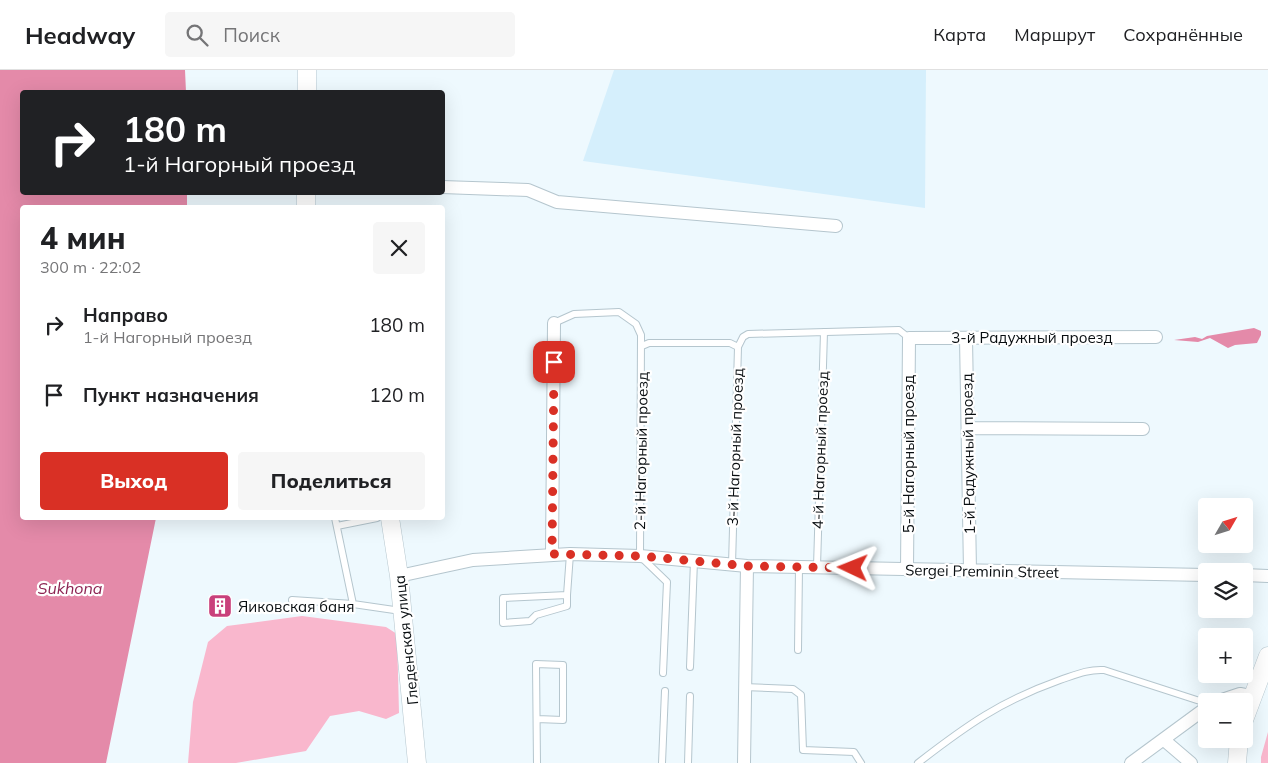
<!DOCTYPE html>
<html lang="ru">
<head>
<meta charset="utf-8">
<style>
	body { margin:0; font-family:Mulish,sans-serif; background:#f6f6f6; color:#202124; height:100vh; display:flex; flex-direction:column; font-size:19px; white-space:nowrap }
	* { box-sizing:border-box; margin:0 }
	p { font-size:16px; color:#757577 }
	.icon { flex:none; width:28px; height:28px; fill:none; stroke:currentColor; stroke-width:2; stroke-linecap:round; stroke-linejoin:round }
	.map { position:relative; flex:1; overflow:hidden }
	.panel { position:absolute; left:20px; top:135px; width:425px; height:315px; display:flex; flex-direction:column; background:#fff; border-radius:5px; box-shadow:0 5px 20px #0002 }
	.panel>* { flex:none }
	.guide { position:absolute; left:20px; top:20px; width:425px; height:105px; border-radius:5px; box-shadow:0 5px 20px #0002; background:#202124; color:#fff; overflow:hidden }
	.needle { width:32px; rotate:51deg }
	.tools { position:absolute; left:1198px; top:428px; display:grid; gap:10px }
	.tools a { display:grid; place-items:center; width:55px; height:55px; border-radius:5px; background:#fff; box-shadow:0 5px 20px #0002; font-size:25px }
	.pin { position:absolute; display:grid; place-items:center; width:42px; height:42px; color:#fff; margin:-21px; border-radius:10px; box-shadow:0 2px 8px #0006 }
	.me { position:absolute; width:55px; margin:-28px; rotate:272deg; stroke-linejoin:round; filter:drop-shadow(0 0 4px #0008) }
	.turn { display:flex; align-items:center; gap:18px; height:105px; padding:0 20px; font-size:22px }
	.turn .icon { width:65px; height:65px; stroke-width:2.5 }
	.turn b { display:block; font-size:35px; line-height:42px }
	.round { display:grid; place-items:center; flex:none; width:52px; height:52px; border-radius:5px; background:#f6f6f6 }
	.head { display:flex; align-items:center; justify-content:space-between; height:85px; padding:0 20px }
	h1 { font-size:30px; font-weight:800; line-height:38px }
	.action { display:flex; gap:10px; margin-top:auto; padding:10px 20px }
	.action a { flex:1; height:58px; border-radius:5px; background:#d93025; color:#fff; font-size:20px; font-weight:800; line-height:58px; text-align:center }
	.action a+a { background:#f6f6f6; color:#202124 }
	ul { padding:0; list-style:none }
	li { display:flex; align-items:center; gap:15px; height:70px; padding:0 20px }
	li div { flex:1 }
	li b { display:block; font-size:19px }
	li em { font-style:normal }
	header { display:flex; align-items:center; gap:30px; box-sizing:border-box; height:70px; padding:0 25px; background:#fff; border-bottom:1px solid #e0e0e0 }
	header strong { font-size:24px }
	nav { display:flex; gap:28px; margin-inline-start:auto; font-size:18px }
	.search { width:350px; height:45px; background:#f6f6f6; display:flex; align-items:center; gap:12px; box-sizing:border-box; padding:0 18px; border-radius:5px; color:#757577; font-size:19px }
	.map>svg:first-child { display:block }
</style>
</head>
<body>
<header>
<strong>Headway</strong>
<div class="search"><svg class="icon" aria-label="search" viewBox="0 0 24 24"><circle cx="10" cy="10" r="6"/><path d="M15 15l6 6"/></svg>Поиск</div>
<nav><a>Карта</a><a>Маршрут</a><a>Сохранённые</a></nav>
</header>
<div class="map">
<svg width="1268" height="693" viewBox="0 0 1268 693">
	<rect width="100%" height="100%" fill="#eef9fe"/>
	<path fill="#d5effc" d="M614,0H926L925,138L583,91Z"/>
	<path fill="#f9b7cd" d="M302,546L386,557L397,564L399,643L386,649L359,641L330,646L306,681L236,693H188L193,632L208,572L227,556Z
		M1268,662V693H1261V687Z"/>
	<path fill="#e48aa9" d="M0,0H185L186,22H22V122L187,123V137L22,138V448H156L106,693H0Z
		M1254,258L1261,261V265L1257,273L1235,275L1228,278L1210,268L1198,272L1174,270L1195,267L1202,269L1207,266Z"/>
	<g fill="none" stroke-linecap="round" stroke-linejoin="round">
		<defs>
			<path id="lane" d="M554,253L574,244L619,242L636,254L641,265L640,486L667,512L663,603
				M642,276L649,273H730L738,277
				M335,448L353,534
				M337,456L377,448
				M732,495L738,277L743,267L748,264L899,260L909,268
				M817,497L824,262
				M567,525V536L536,545L530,551L503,553V528L567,525L570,484
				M292,530L353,534L401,541
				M798,580L799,497
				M690,597L694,491
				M743,617L793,619L801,625L803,680L854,682L861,693
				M537,649L563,650V595L536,594L537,693
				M662,693L665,621
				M688,693L690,626
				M918,693C967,655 1001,631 1060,610C1075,605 1088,599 1104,600L1206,633"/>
			<path id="street" d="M442,117L528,120L557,132L836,156
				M966,268L970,501
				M969,358L1143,359
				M552,484L554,253
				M907,500L909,268L1156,267
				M1244,505L1268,506
				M399,506L473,490L570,484L640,486L747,496L1206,505
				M1219,631L1240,624L1251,626
				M1164,670L1191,693
				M744,693L747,496
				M1131,693L1206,638"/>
			<path id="secondary" d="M307,22V0
				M306,122V138
				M390,448L399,506L417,693
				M1244,650L1268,586
				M1237,693L1239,669"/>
		</defs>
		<use href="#lane" stroke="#b5c6ce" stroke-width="8"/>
		<use href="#street" stroke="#b5c6ce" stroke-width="14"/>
		<use href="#secondary" stroke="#b5c6ce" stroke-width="19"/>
		<use href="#lane" stroke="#fff" stroke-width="6"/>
		<use href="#street" stroke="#fff" stroke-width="12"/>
		<use href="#secondary" stroke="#fff" stroke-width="18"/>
	</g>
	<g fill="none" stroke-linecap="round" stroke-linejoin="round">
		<path stroke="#d93025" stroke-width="9" stroke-dasharray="0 16.2" d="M554,292L552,484L640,486L747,496L853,498"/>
	</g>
	<defs>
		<symbol id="building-square" viewBox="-11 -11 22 22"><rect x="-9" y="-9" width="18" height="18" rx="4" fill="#c9407b" stroke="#fff"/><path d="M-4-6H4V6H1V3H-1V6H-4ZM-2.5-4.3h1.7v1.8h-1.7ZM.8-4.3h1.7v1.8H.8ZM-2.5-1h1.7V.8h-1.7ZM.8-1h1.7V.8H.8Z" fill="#fff"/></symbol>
	</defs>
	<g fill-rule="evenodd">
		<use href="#building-square" x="206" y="522" width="28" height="28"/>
	</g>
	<g text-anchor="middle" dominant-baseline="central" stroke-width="4.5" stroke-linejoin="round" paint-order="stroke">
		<g font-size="15" fill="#080d10" stroke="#fff">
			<text x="1032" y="267">3-й Радужный проезд</text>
			<text transform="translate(735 377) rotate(-88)">3-й Нагорный проезд</text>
			<text transform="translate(820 380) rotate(-88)">4-й Нагорный проезд</text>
			<text transform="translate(641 381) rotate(-89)">2-й Нагорный проезд</text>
			<text transform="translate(908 384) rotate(-90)">5-й Нагорный проезд</text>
			<text transform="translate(968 384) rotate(-91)">1-й Радужный проезд</text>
			<text transform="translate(982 501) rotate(1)">Sergei Preminin Street</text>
			<text transform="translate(406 570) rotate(-96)">Гледенская улица</text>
		</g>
		<g font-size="15" fill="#080d10" stroke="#fff" text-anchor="start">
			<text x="238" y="536">Яиковская баня</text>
		</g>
		<g font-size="16" font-style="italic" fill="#8c2352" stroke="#fff">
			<text x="70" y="518">Sukhona</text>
		</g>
	</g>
</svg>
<div class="tools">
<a><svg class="needle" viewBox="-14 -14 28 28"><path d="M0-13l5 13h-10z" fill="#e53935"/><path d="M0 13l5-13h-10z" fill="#757577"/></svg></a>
<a><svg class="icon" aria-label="layers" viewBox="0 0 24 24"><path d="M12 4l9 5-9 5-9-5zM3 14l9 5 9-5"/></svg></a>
<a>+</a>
<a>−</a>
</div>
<div class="pin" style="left:554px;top:292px;background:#d93025"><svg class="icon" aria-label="arrive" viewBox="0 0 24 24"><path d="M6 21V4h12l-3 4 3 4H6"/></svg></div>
<svg class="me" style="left:853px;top:498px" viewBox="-20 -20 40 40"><path d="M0-17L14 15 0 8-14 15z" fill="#d93025" stroke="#fff" stroke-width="4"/></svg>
<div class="guide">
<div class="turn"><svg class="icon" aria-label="right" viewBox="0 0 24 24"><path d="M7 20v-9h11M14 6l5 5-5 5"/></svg><div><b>180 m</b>1-й Нагорный проезд</div></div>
</div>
<section class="panel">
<div class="head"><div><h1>4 мин</h1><p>300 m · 22:02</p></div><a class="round"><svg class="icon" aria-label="close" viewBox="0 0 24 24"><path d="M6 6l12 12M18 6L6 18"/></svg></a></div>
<ul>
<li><svg class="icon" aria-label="right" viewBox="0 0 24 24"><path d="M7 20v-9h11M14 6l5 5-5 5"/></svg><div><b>Направо</b><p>1-й Нагорный проезд</p></div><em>180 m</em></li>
<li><svg class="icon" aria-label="arrive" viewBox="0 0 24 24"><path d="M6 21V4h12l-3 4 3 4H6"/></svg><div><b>Пункт назначения</b></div><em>120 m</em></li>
</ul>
<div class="action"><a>Выход</a><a>Поделиться</a></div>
</section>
</div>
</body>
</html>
